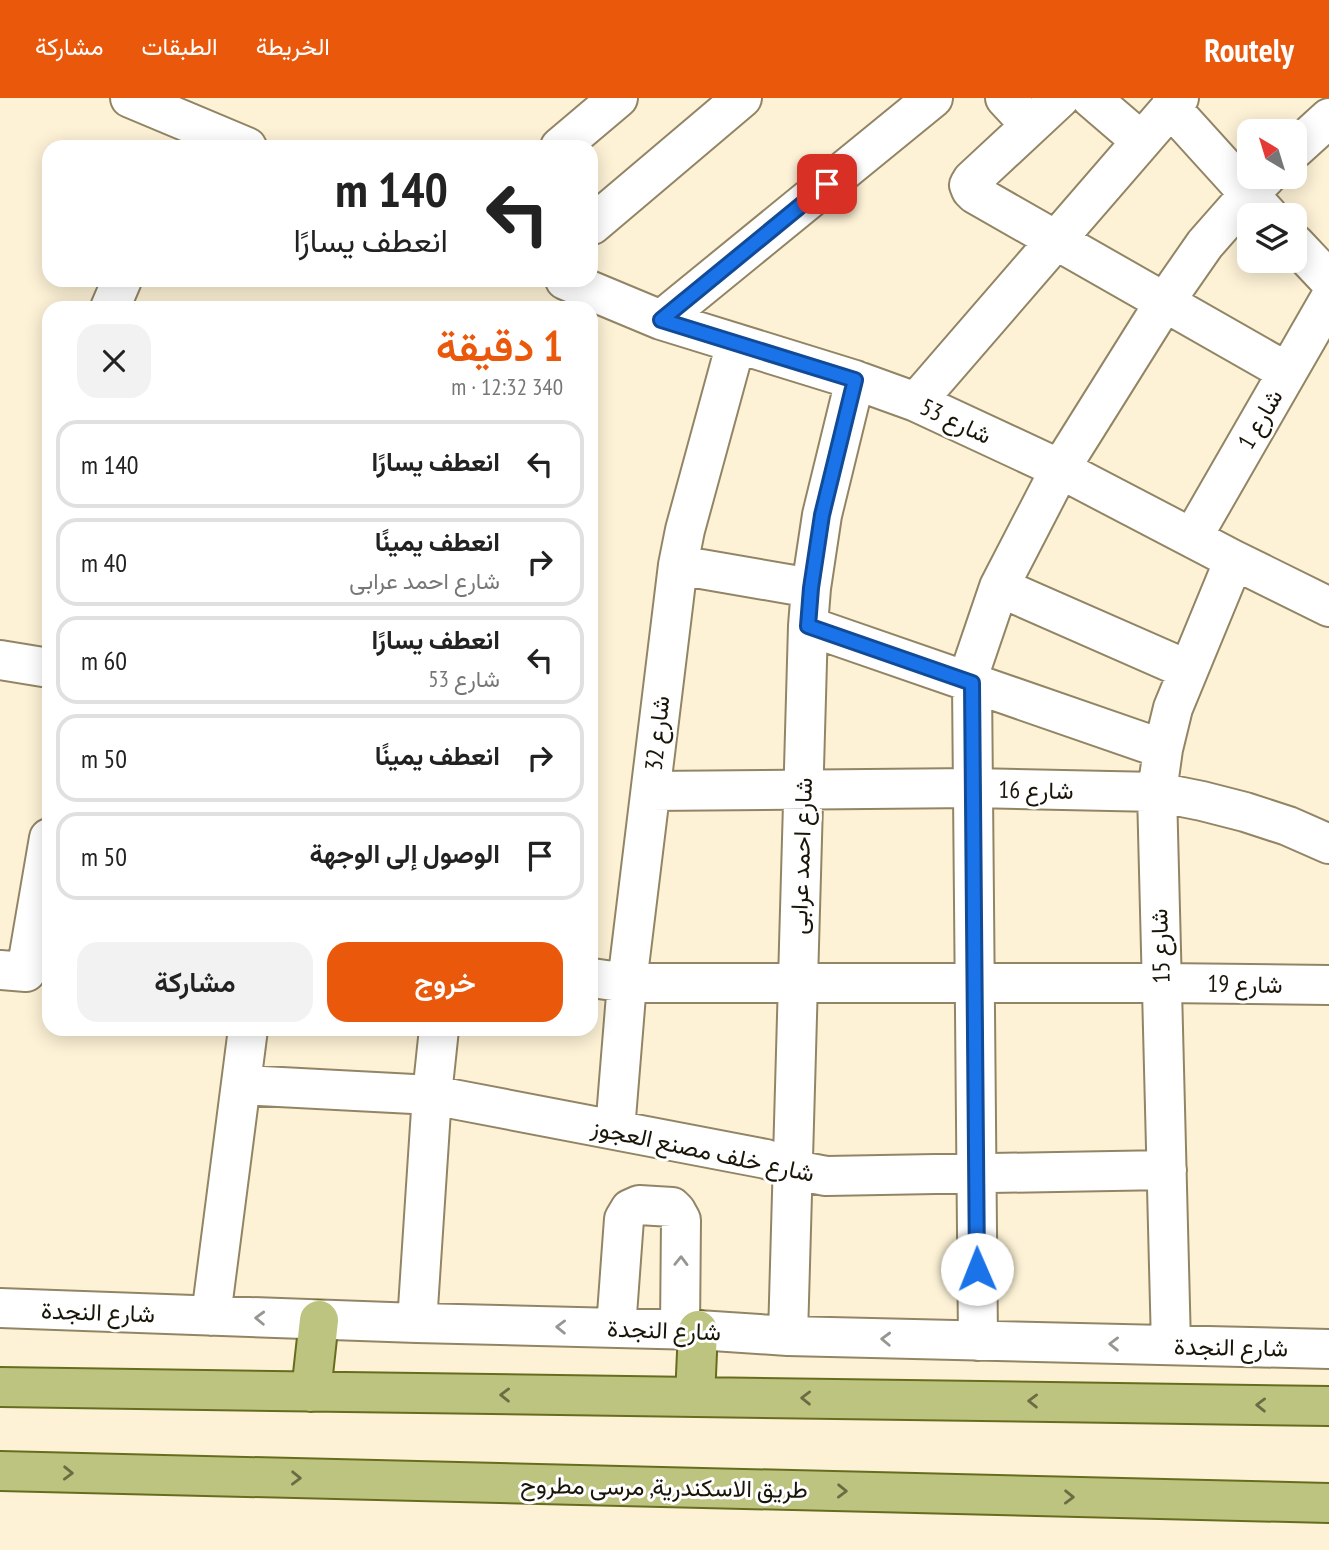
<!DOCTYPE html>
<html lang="ar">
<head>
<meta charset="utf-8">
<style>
	body { margin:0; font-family:"PT Sans Narrow",Vazirmatn,sans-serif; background:#f2f2f2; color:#222; direction:rtl; height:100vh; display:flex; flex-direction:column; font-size:26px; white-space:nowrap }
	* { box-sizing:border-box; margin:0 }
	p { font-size:23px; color:#767676 }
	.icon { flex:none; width:38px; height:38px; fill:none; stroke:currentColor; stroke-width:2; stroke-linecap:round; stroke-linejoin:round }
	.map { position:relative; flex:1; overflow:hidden; direction:ltr }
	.details { position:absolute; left:42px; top:203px; width:556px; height:735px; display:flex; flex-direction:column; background:#fff; border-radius:21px; box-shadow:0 4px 18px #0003; direction:rtl }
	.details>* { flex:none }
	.hud { position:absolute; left:42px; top:42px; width:556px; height:147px; border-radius:21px; box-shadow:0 4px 18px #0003; direction:rtl; background:#fff; color:#222; overflow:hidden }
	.needle { width:46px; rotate:322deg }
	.fabs { position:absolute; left:1237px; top:21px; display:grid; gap:14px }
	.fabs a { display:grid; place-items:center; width:70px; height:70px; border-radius:14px; background:#fff; box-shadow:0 4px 18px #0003; font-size:35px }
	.pin { position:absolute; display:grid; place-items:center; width:60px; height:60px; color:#fff; margin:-30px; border-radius:14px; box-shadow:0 4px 10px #0006 }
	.me { position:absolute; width:77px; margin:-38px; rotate:359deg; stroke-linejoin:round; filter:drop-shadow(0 0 5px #0008) }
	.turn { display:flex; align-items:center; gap:24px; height:147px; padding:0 35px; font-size:32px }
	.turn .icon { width:91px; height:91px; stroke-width:2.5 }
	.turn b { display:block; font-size:49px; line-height:60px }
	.round { display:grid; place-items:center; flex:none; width:74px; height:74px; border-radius:21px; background:#f2f2f2 }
	.headline { display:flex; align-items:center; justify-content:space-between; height:119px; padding:0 35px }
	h1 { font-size:42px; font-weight:600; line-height:52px; color:#ea580c }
	.primary-button { display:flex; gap:14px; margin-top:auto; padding:14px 35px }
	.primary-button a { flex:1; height:80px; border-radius:21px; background:#ea580c; color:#fff; font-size:28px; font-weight:600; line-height:80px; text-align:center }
	.primary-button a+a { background:#f2f2f2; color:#222 }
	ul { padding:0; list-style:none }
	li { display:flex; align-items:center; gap:21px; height:88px; margin:0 14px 10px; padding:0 21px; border:4px solid #e0e0e0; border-radius:21px }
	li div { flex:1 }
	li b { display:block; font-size:26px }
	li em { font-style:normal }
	header { display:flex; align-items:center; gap:42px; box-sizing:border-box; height:98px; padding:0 35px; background:#ea580c; color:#fff }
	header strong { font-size:33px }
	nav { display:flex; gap:38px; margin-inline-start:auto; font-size:24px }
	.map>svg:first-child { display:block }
</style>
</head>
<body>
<header>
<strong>Routely</strong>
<nav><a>الخريطة</a><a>الطبقات</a><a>مشاركة</a></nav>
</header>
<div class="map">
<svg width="1329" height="1452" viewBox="0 0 1329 1452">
	<rect width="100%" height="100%" fill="#fdf2d6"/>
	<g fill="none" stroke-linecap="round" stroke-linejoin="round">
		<defs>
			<path id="minor" d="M130,0L247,49
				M1005,0L1030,27
				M1060,0L972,82L969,87L971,92L975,96L1287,274
				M1091,0L1141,43
				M1170,9L1268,117
				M560,49L618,0
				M1295,51L1329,20
				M592,127L742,0
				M1295,146L1329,182
				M565,182L661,222L855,282L916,304L1060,371L1234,462L1329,509
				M110,210L122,182
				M661,222L933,0
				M916,304L1179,0
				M1192,440L1329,202
				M678,467L811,490
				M999,489L1188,572
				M808,528L1163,651
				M0,562L49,570
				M967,583L999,489L1060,371L1164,205L1205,146L1249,96L1266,79
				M972,585L978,1243
				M651,693L973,690L1157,694L1202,703L1245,714L1288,728L1329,746
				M0,872L26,874L49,740
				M592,880L627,885H1162L1329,887
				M242,987L432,997L766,1061L805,1074L826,1078L1167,1072
				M615,1032L627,885L678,467L685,432L736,245
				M0,1210L417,1225L698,1232L788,1238L1329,1251
				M211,1218L248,931
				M417,1225L432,997L439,931
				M616,1230L624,1121L630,1111L639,1107L672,1109L676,1113L681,1122L680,1231
				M788,1238L808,528L811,490L822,417L855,282
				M1171,1247L1157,694L1163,651L1173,610L1234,462"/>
			<path id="major" d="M0,1289L1329,1308
				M311,1294L319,1222
				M695,1299L698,1232
				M0,1373L1329,1405"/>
		</defs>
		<use href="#minor" stroke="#928565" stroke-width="42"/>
		<use href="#major" stroke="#676d1f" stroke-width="42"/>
		<use href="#minor" stroke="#fff" stroke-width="38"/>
		<use href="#major" stroke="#bdc480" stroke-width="38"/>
	</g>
	<defs><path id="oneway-chevron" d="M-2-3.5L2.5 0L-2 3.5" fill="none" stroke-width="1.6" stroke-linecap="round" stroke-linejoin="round" transform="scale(1.75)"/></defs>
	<g stroke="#989690">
		<use href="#oneway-chevron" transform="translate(681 1163) rotate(-89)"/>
		<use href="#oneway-chevron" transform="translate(260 1220) rotate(-178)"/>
		<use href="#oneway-chevron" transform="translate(561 1229) rotate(-179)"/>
		<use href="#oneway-chevron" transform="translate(886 1241) rotate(-178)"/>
		<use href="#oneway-chevron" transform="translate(1114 1246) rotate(-179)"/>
	</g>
	<g stroke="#6c6c44">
		<use href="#oneway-chevron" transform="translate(505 1297) rotate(-179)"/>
		<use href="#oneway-chevron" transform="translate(806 1300) rotate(-179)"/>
		<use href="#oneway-chevron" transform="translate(1033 1303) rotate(-179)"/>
		<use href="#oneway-chevron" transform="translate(1261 1307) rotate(-179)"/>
		<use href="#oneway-chevron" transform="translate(68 1375) rotate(1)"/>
		<use href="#oneway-chevron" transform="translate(296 1380) rotate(1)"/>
		<use href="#oneway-chevron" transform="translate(842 1393) rotate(1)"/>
		<use href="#oneway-chevron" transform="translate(1069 1399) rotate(1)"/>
	</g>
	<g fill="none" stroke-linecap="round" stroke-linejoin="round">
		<defs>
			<path id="route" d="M827,86L661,222L855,282L822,417L811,490L808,528L972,585L977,1171"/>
		</defs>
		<use href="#route" stroke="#114b97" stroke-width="18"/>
		<use href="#route" stroke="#1a73e8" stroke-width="12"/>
	</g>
	<g text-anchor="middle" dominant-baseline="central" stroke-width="6" stroke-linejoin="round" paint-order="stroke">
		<g font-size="24" fill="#1a1509" stroke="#fff">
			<text transform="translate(1260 321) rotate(-60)">شارع 1</text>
			<text transform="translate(956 323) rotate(25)">شارع 53</text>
			<text transform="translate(657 635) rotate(-84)">شارع 32</text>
			<text transform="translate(1036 692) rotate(1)">شارع 16</text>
			<text transform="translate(801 758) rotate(-88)">شارع احمد عرابى</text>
			<text transform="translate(1160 848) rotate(-92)">شارع 15</text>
			<text transform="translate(1245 886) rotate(1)">شارع 19</text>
			<text transform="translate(703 1052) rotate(12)">شارع خلف مصنع العجوز</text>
			<text transform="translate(98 1214) rotate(2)">شارع النجدة</text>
			<text transform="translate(664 1232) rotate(2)">شارع النجدة</text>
			<text transform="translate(1231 1249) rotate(1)">شارع النجدة</text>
			<text transform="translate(664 1389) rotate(1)">طريق الاسكندرية, مرسى مطروح</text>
		</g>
	</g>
</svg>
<div class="fabs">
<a><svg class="needle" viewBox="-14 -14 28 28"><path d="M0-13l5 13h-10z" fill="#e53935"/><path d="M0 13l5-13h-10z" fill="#767676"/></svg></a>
<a><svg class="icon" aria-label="layers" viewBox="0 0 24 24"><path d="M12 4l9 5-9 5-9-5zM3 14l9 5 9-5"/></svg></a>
</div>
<div class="pin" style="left:827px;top:86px;background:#d93025"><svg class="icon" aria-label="arrive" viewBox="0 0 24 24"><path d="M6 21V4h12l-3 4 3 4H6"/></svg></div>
<svg class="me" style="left:977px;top:1171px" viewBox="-20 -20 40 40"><circle r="19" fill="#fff"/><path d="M0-13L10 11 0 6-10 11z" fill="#1a73e8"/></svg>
<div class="hud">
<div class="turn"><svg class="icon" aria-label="left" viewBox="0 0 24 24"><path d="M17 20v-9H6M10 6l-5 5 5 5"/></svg><div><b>140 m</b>انعطف يسارًا</div></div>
</div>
<section class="details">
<div class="headline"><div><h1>1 دقيقة</h1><p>340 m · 12:32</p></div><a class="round"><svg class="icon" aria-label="close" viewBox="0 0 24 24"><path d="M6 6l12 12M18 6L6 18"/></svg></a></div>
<ul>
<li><svg class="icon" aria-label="left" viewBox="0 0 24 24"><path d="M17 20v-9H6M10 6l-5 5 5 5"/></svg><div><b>انعطف يسارًا</b></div><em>140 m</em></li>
<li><svg class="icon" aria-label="right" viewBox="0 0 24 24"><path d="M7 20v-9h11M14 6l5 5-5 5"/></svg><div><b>انعطف يمينًا</b><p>شارع احمد عرابى</p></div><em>40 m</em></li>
<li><svg class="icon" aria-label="left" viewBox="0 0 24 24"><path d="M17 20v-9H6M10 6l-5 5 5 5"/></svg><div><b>انعطف يسارًا</b><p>شارع 53</p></div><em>60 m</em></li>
<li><svg class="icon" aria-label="right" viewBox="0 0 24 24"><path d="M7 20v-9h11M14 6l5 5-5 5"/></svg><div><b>انعطف يمينًا</b></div><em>50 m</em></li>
<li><svg class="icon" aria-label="arrive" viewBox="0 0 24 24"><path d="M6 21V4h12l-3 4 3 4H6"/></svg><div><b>الوصول إلى الوجهة</b></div><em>50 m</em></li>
</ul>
<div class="primary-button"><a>خروج</a><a>مشاركة</a></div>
</section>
</div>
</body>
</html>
